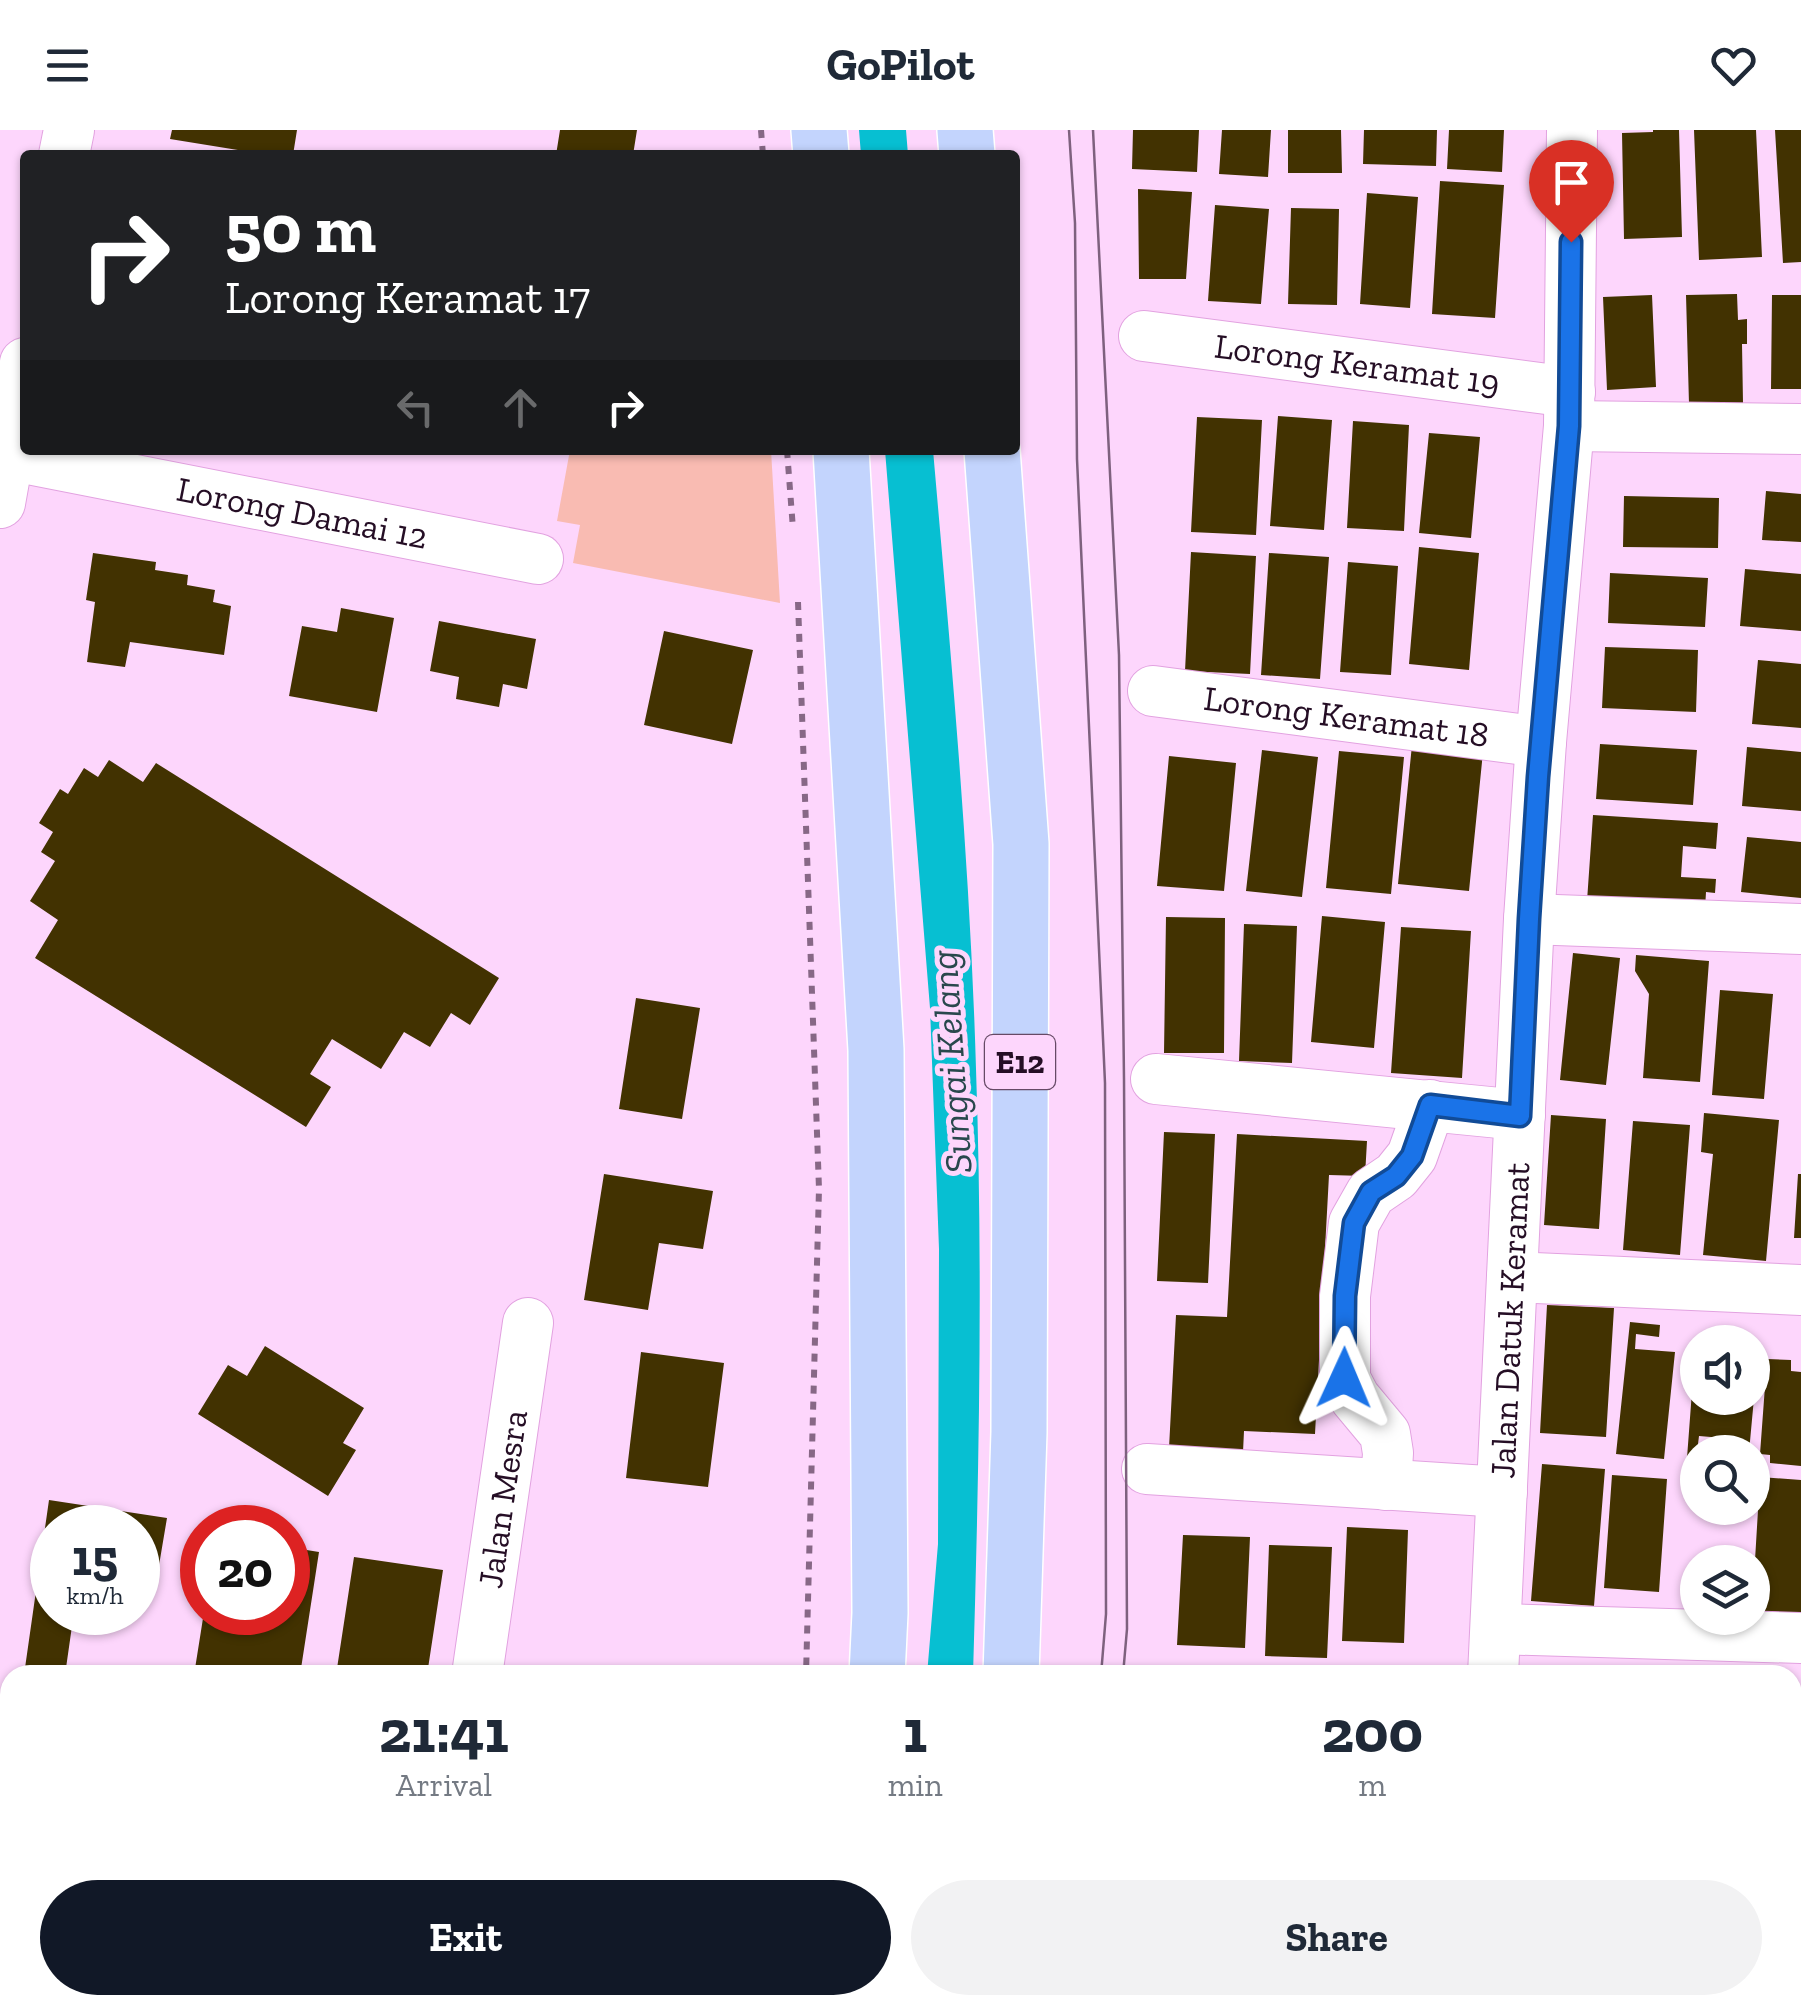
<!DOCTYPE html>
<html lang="en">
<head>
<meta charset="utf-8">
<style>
	body { margin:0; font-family:"Zilla Slab",serif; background:#f2f2f3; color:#1f2937; height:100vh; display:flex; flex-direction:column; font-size:38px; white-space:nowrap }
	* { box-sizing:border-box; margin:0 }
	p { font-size:32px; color:#747a83 }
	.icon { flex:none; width:55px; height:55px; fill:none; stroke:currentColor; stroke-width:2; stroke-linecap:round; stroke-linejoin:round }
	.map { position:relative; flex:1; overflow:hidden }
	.side { position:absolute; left:0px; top:1535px; width:1802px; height:350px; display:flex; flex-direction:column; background:#fff; border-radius:30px 30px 0 0; box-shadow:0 2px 8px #0004 }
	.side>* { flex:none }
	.banner { position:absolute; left:20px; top:20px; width:1000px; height:305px; border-radius:10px; box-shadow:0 2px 8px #0004; background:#202124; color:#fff; overflow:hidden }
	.controls { position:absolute; left:1680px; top:1195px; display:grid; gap:20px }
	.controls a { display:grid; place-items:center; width:90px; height:90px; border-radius:50%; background:#fff; box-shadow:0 2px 8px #0004; font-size:50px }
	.speed { position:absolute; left:30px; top:1375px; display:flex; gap:20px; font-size:50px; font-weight:700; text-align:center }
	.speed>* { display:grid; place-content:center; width:130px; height:130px; border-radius:50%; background:#fff; box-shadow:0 2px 8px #0004; line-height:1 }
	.speed small { font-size:25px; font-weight:400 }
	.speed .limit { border:15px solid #d22; background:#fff; color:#111 }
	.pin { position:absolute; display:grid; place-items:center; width:85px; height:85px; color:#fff; margin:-102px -42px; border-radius:50% 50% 50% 0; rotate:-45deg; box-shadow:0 0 10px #0007 }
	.pin .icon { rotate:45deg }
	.me { position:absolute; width:110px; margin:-55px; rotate:1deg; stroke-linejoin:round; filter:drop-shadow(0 0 8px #0008) }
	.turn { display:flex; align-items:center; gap:35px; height:210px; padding:0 40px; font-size:45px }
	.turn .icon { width:130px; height:130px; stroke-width:2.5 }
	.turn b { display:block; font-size:70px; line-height:85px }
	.lanes { display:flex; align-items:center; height:95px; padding:0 40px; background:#0003; justify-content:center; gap:50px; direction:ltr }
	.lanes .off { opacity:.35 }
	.eta { display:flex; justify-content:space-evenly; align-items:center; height:170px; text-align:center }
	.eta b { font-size:60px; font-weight:800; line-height:70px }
	.action { display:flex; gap:20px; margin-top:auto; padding:20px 40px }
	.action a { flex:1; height:115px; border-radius:60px; background:#111827; color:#fff; font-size:40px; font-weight:800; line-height:115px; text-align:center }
	.action a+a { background:#f2f2f3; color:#1f2937 }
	header { display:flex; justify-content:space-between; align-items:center; height:130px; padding:0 40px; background:#fff; font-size:45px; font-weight:800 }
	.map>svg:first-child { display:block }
</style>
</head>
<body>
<header><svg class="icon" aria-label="menu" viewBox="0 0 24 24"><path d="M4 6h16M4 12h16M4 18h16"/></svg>GoPilot<svg class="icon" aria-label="heart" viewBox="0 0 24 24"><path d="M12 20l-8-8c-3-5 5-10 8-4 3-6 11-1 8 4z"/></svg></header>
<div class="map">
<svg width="1801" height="1885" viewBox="0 0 1801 1885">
	<rect width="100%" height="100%" fill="#fdd6fc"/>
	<path fill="#f9bbb2" d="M570,320H771L780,473L573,433L580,395L557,391Z
		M0,1723L10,1725V1875H91L89,1885H0Z"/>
	<path fill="#07bfd2" d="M859,0H906L908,25H861Z
		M885,320H933C951,526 970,732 976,939C983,1141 979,1343 973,1545H927L938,1414L939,1119L930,878Z"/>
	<path fill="#423201" d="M172,0H297L293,25H243L244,21L170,9Z
		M560,0H637L633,25H556Z
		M1133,0H1199L1197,42L1132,39Z
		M1222,0H1271L1268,47L1219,44Z
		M1288,0H1341L1342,43H1288Z
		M1364,0H1437L1436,36L1363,34Z
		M1449,0H1504L1502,42L1447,39Z
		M1653,0H1679L1682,107L1624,109L1622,3L1653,2Z
		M1694,0H1756L1762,127L1699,130Z
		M1775,0H1801V132L1783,133Z
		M1440,51L1504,55L1495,188L1432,184Z
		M1138,59L1192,62L1186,149H1139Z
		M1367,63L1418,67L1410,178L1360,174Z
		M1215,75L1269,79L1261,174L1208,171Z
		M1291,78L1339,79L1337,175L1288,174Z
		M1737,164L1738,190L1747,189V214H1742L1743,273L1689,274L1686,165Z
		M1652,165L1656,257L1607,260L1603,167Z
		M1772,165H1801V259H1771Z
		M1278,286L1332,290L1324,400L1270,396Z
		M1197,287L1262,290L1256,405L1191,402Z
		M1353,291L1409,295L1404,401L1347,398Z
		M1429,303L1480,307L1471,408L1419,403Z
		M1766,361L1801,364V412L1762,410Z
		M1624,366L1719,368L1718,418L1623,417Z
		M1419,417L1479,423L1469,540L1409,534Z
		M1191,422L1256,426L1250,544L1185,541Z
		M93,423L156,432L155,440L188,445L187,455L215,460L213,472L231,476L224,525L130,512L125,537L87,532L95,472L86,470Z
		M1269,423L1329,427L1320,549L1261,545Z
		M1348,432L1398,436L1391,545L1340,542Z
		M1745,439L1801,444V501L1740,496Z
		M1610,443L1708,448L1705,497L1608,493Z
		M341,478L394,488L377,582L289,566L302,496L337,502Z
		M439,491L536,509L527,559L503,554L499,577L456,569L459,547L430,541Z
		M664,501L753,520L732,614L644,595Z
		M1605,517L1698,520L1696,582L1602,578Z
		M1758,530L1801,534V598L1752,594Z
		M1600,614L1697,620L1693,675L1596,669Z
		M1412,615L1483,622L1469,761L1398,754Z
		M1747,617L1801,622V681L1742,676Z
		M1262,620L1318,627L1302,767L1246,761Z
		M1339,621L1404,627L1391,764L1326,758Z
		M1169,626L1236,633L1224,761L1157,756Z
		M109,630L143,652L156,633L499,848L470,895L451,883L430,917L404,902L381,939L332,909L310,944L331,957L306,997L35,828L58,790L30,771L55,731L41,722L53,702L39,693L60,659L68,664L84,638L98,647Z
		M1593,685L1718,693L1716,719L1683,716L1681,747L1716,749L1715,763L1706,762L1705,779L1587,771Z
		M1747,707L1801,712V768L1741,762Z
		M1322,786L1385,792L1374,918L1311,912Z
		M1166,787L1225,788L1224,923H1164Z
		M1244,794L1297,796L1292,933L1239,931Z
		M1401,797L1471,801L1462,948L1391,943Z
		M1573,823L1620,828L1606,955L1560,950Z
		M1636,825L1709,831L1700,952L1643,948L1649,864L1635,841Z
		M1720,860L1773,864L1764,969L1712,965Z
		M636,868L700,878L682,989L619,979Z
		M1704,983L1779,990L1766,1131L1703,1125L1713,1024L1701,1022Z
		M1551,985L1606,989L1599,1099L1544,1095Z
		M1633,991L1690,995L1680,1125L1623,1120Z
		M1164,1002L1215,1004L1208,1153L1157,1151Z
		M1237,1004L1367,1011L1365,1046L1329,1045L1315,1304L1244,1301L1243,1322L1169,1318L1176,1185L1227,1187Z
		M604,1044L713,1061L703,1119L659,1113L648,1180L584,1170Z
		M1798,1044H1801V1108H1794Z
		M1547,1175L1614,1178L1606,1307L1540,1303Z
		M1630,1192L1660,1195L1659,1207L1636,1204L1635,1219L1675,1222L1664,1329L1616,1324Z
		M265,1216L364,1278L343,1313L356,1320L328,1366L198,1284L228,1235L247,1246Z
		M1695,1221H1698V1268H1754L1749,1322H1722L1723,1308L1699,1306L1698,1314L1715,1315L1714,1322H1698V1329L1687,1328Z
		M641,1222L724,1233L708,1357L626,1348Z
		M1767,1229L1791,1230V1241L1801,1242V1336L1770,1333V1325L1760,1324Z
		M1542,1334L1605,1339L1594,1476L1531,1471Z
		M1612,1345L1667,1349L1659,1462L1604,1458Z
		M1760,1347L1801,1350V1484L1752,1480Z
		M49,1370L167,1388L156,1453L138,1450V1398H52V1482H74L65,1545H24Z
		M1347,1397L1408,1400L1404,1513L1342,1511Z
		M1183,1405L1250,1407L1245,1518L1177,1515Z
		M1269,1415L1332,1417L1327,1528L1265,1526Z
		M288,1417L319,1422L300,1545H194L204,1482H288Z
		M354,1427L443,1440L427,1545H336Z
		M1185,1536L1249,1542L1248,1545H1184Z
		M1801,1580V1698H1792V1581Z
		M1792,1841L1801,1842V1885H1754L1755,1875H1792Z
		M211,1875H312L311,1885H264L210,1877Z
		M1166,1875H1229V1885H1166Z
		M1248,1875H1311V1885H1248Z
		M1332,1875H1398L1397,1885H1331Z
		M1553,1875L1636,1882V1885H1552Z
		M1650,1875H1737L1736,1885H1649Z"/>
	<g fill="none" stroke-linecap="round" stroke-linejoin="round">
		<defs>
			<g id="minor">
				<path d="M64,25L69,0"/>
				<path id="s1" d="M1144,206L1570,262"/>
				<path d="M1569,296L1801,299"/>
				<path id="s2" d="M8,325L538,429"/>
				<path d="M0,373L25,233"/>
				<path id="s3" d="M1153,561L1541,612"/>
				<path d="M1529,789L1801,799"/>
				<path d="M1156,949L1520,985"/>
				<path d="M1512,1147L1801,1160"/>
				<path d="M1147,1339L1502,1362"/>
				<path d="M1386,1355L1388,1323L1385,1304L1355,1268L1345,1249V1166L1354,1093L1371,1063L1396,1046L1412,1026L1430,975"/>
				<path d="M1496,1499L1801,1508"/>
				<path id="s4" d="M477,1545L528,1193"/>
				<path id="s5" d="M1493,1545L1529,789L1541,612L1569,296L1572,0"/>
				<path d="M0,1694L10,1696"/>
				<path d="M1792,1766L1801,1767"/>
				<path d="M426,1885L428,1875"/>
				<path d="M1472,1885V1875"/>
			</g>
			<path id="highway" d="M819,0L821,25
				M965,0L967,25
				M841,320L876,920L880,1483L877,1545
				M992,320L1021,714L1019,1302L1011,1545
				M859,1885V1875
				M995,1885L996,1875"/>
		</defs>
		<use href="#minor" stroke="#e2a2e0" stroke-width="52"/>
		<use href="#highway" stroke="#fff" stroke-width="58"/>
		<path stroke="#876886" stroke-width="6" stroke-dasharray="8 8" stroke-linecap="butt" d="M761,0L763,25
			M787,320L793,399
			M798,472L819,1059L806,1545
			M792,1885L793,1875"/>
		<use href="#minor" stroke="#fff" stroke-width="50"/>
		<use href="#highway" stroke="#c3d4fd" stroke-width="55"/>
		<path stroke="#7e617e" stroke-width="2.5" d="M1069,0L1075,93L1077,329L1105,953L1106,1484L1101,1545
			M1093,0L1119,525L1124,949L1127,1499L1123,1545
			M1075,1885L1076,1875
			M1095,1885V1875"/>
	</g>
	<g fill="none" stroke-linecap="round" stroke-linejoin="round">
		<defs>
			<path id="route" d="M1344,1248L1345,1166L1354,1093L1371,1062L1396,1046L1412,1026L1430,975L1520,986L1529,789L1538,647L1569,296L1571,112"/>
		</defs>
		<use href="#route" stroke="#114b97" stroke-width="25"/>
		<use href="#route" stroke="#1a73e8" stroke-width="18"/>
	</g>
	<g text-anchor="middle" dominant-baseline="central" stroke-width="10" stroke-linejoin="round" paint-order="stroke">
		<rect fill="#fdd6fc" stroke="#664a66" stroke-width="2.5" x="985" y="905" width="70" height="54" rx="8"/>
		<g font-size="32" font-weight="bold" fill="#250e25">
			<text x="1020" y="932">E12</text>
		</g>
		<g font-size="35" fill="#250e25" stroke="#fdd6fc">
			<text stroke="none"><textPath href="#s1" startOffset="215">Lorong Keramat 19</textPath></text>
			<text stroke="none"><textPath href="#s2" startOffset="300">Lorong Damai 12</textPath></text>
			<text stroke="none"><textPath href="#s3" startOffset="195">Lorong Keramat 18</textPath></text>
			<text stroke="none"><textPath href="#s5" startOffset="355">Jalan Datuk Keramat</textPath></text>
			<text stroke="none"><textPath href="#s4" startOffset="178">Jalan Mesra</textPath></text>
		</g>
		<g font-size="38" font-style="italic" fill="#29484d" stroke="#fdd6fc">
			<text transform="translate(951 932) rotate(-94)">Sungai Kelang</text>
		</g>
	</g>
</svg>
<div class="controls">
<a><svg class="icon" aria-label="sound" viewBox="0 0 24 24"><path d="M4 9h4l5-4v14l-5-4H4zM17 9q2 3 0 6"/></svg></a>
<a><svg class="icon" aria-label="search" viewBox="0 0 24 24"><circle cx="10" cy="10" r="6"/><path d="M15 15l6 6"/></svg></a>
<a><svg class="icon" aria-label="layers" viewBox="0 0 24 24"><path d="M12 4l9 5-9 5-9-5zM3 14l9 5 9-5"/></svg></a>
</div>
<div class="speed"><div>15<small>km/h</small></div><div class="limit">20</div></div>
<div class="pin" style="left:1571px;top:112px;background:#d93025"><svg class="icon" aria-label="arrive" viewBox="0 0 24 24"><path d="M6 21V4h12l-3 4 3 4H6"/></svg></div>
<svg class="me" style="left:1344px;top:1248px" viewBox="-20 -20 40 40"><path d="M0-17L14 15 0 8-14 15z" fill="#1a73e8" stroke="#fff" stroke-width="4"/></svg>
<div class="banner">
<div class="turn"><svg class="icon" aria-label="right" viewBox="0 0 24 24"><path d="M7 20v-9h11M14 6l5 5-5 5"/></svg><div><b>50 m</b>Lorong Keramat 17</div></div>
<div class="lanes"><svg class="icon off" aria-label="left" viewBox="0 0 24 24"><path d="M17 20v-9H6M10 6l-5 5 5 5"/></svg><svg class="icon off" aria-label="ahead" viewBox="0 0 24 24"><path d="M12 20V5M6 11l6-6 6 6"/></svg><svg class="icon" aria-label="right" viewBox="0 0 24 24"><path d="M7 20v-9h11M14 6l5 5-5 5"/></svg></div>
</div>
<section class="side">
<div class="eta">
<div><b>21:41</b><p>Arrival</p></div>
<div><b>1</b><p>min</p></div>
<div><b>200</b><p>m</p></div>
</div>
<div class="action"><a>Exit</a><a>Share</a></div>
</section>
</div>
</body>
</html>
